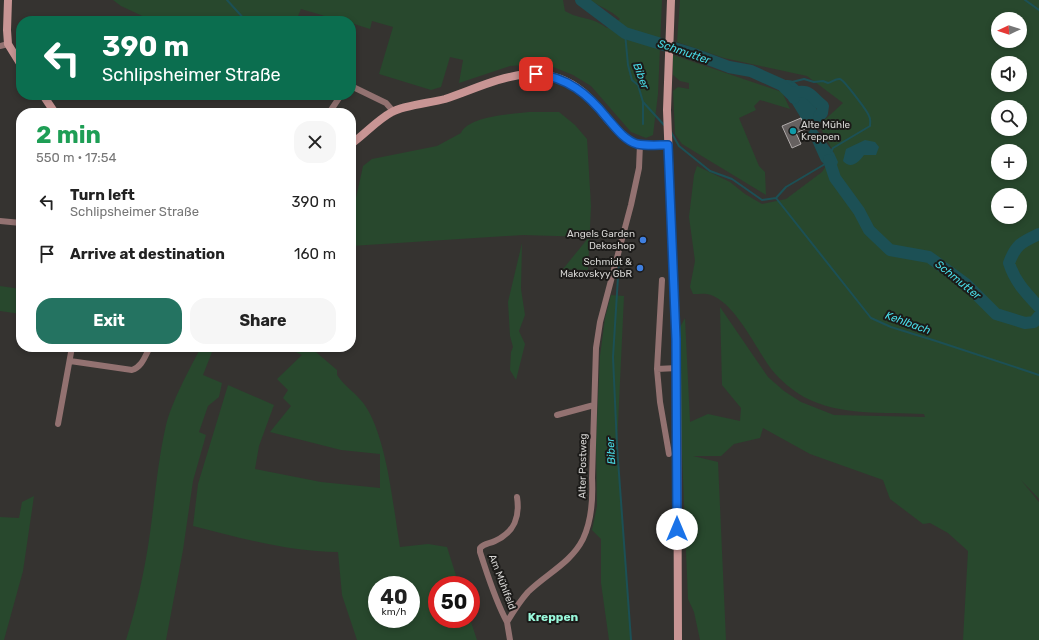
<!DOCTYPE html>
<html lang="en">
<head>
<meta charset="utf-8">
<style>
	body { margin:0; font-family:Rubik,sans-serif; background:#f6f6f6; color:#222; height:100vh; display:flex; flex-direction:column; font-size:15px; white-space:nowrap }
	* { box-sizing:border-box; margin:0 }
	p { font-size:13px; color:#767676 }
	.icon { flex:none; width:22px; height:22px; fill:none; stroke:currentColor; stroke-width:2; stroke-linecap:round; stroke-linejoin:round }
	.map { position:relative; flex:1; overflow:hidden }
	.details { position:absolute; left:16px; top:108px; width:340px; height:244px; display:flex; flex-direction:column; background:#fff; border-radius:16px; box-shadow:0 2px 6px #0003 }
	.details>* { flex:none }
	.guide { position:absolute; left:16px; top:16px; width:340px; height:84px; border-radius:16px; box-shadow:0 2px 6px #0003; background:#0b6e4f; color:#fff; overflow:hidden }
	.needle { width:26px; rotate:266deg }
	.fabs { position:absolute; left:991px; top:12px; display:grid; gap:8px }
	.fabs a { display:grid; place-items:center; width:36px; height:36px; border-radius:50%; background:#fff; box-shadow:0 2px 6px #0003; font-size:20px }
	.speed { position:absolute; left:368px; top:576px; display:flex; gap:8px; font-size:20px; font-weight:700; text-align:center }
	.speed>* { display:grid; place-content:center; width:52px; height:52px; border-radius:50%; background:#fff; box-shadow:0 2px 6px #0003; line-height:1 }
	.speed small { font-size:10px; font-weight:400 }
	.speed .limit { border:6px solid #d22; background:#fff; color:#111 }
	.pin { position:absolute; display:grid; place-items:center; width:34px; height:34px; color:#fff; margin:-17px; border-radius:8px; box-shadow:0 2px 6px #0006 }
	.me { position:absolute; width:44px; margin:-22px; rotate:0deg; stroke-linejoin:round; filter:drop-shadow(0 0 3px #0008) }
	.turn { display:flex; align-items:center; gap:14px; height:84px; padding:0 20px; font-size:18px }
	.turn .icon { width:52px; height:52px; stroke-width:2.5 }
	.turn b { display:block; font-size:28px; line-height:34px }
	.round { display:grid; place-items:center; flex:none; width:42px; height:42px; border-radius:16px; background:#f6f6f6 }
	.summary { display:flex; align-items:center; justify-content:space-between; height:68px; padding:0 20px }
	h1 { font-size:24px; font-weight:700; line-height:30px; color:#1e9e55 }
	.cta { display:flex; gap:8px; margin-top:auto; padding:8px 20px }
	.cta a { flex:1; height:46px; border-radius:16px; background:#247361; color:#fff; font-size:16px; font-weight:700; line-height:46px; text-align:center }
	.cta a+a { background:#f6f6f6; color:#222 }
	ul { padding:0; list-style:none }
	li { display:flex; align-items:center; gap:12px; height:52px; padding:0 20px }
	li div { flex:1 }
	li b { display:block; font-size:15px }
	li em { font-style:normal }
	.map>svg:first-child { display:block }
</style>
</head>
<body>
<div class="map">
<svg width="1039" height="640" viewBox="0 0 1039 640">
	<rect width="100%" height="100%" fill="#353330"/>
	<path fill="#28482d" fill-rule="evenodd" d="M113,0H563L565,11C580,20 591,16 607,28L620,19C611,10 600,7 590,0H662L658,94L653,135L646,138L631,132L591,86L573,75L553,67L540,64L510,66L459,83L463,60L450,57L441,87L431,90L379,74L393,27L372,21L370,29L351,23V21H342L301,9L296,21H153L121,6Z
		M680,0H1039V499L1021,480L1039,502V640H963L968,551L948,533L930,523L923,524L890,499L883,480L810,454L763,428L760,438L734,444L721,456H693L718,462L726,640H700L694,612L688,599L680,406L679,329L685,318L690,422L708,414L740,421L741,408L722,385L720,307L768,377L784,391L801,402L834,415L925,417L924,414C885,412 839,416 804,397C792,390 780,380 772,370C756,349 736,304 711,295C706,293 699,294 693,294L690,287L695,261L689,217L694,175L697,166L730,182L745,194L762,204L786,199L822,172L834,153L819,125L843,103L807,76L724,58L677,42ZM998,19H1020V41H998ZM998,63H1020V85H998ZM998,107H1020V129H998ZM998,151H1020V173H998ZM998,195H1020V217H998Z
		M673,55L782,92L790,109L760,100L754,106L756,110L739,118L759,166L765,172L766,195L682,144L675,134L673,91L678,87L689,89V83L680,81L673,75Z
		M529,112H559L575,125L587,139L591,206L588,270L563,269L589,237L523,235L351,246V221L363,166L372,159L437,146L461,133C468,116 513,114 529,112Z
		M522,243L521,289L525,315L519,331L525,344L516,380L510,370L511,352L513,347L510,336L508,302Z
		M0,286L21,289V314L0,311Z
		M611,295L624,296L617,446L631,640H609L601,583V539L592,530L597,506L596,442L600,356L605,318Z
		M201,347H214L203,375L222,383L219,397L208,406L199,432L206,435L193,481L183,550L166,640H126C137,605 145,569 150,533C155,497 158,460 166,425C172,401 189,370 201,347Z
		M286,347H310L337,370V375C345,387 357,394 364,404C387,436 393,507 400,547L428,544L447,547L459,585H437V619H470L477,640H357L342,595L338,552C289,552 241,538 193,526L198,484L228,385L274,405L259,446L255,469L321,482L380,488V454L341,450L270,432L291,406L283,398L288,390L277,379L302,355ZM377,585H411V619H377Z
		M34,496L23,571L4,640H0V517L19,518L22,502Z"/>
	<path fill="#1c5055" d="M785,80C788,80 792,80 794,82C802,88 821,108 818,118L813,123L811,120L813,125L834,153L838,162L834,174L821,161L808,132L810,131L807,123H804L785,92L781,88L782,82Z
		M865,140L875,142L879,147L876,155H864C859,162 851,170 843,161L846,149Z"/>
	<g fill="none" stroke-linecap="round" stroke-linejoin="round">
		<path stroke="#1c5055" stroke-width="2" d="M227,0L246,21
			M1025,0L1039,10
			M625,33L628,65L632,80L638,85L643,102V124
			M792,82L804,79L814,82L823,81L828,83C832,82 836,78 840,79C844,80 868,112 869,116C871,119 870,122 870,126L833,148L831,152
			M643,102L665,126
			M671,132L679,146L710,171L732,179L762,200L776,198L871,318L891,327L936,341L1039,375
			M776,198L786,187L825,164
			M619,261L613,357L617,446L631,640"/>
		<path stroke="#1c5055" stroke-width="12" d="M581,0L625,33L697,55L729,67L751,71L782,85L792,95
			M794,98L791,93C813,89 808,95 823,106L822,113L819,116
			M829,160L835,178L859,211L869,230L890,250L929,257L966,284L996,314L1025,323L1034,322L1039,316
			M1039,234C1022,242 1016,244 1009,263C1015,282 1026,293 1039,307"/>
	</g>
	<path fill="#666160" stroke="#b0abaa" d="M801,118L805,129L796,133L801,144L792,148L782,126Z"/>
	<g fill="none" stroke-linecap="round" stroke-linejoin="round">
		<path stroke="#937271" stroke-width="6" d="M0,46L8,44
			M351,86L386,103L393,111
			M329,113L341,95
			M0,221L21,223
			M662,280L657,369L660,402L669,454
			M70,361L132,370C142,367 145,356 150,347
			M657,369L677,368
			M557,415L594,405
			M58,424L72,347
			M507,622C495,600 488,576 480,552V548C485,543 489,544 495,541C515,532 520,517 517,497
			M510,640L507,622C513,612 520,601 528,592C546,574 571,563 583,539C592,520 593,498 592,478L596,348L600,322L631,205L639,168L640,144"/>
		<path stroke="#c89594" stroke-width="8" d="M8,0L7,30L8,44L21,65
			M671,0L667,110L677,368L678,640
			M43,95L55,113
			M351,144C365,134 377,120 392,112C404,105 430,103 445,99C491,84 537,55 583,92C599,105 617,138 637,144C647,146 658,145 668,145"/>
	</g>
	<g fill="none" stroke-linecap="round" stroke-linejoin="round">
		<defs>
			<path id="route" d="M536,74C567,77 588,94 607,118C615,127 624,140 637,144C646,146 658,145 668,145L676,339L677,529"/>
		</defs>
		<use href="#route" stroke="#114b97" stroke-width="10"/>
		<use href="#route" stroke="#1a73e8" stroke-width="7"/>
	</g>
	<circle fill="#0f9aa8" stroke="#1c1b19" stroke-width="1.5" cx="793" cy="131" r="4"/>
	<g fill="#3f7fe0" stroke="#1c1b19" stroke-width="1.5">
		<circle cx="643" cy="240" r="4"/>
		<circle cx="640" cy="268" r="4"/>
	</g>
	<g text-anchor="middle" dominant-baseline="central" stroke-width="4" stroke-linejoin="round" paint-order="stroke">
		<g font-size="10" fill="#d5d4d2" stroke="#1c1b19" text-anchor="end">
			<text x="801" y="125" text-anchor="start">Alte Mühle<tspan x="801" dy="12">Kreppen</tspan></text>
			<text x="635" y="234">Angels Garden<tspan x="635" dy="12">Dekoshop</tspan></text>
			<text x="632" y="262">Schmidt &amp;<tspan x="632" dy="12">Makovskyy GbR</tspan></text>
		</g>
		<g font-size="10" fill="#d5d4d2" stroke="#1c1b19">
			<text transform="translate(583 466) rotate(-89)">Alter Postweg</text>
			<text transform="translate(502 582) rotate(69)">Am Mühlfeld</text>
		</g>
		<g font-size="11" font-style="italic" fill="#49dbe7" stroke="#1c1b19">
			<text transform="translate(684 52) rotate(19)">Schmutter</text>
			<text transform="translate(641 76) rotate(70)">Biber</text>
			<text transform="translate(958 280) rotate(39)">Schmutter</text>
			<text transform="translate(908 323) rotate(20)">Kehlbach</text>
			<text transform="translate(611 451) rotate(-93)">Biber</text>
		</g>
		<g font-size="12" font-weight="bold" fill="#99f8db" stroke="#1c1b19">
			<text x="553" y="617">Kreppen</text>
		</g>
	</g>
</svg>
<div class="fabs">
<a><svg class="needle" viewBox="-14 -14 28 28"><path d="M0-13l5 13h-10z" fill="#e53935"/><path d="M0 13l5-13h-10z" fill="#767676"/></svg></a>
<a><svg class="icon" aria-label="sound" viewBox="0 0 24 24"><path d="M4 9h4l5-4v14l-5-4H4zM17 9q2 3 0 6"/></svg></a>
<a><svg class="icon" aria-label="search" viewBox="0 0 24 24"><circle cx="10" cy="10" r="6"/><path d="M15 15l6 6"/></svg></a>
<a>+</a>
<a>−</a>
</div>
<div class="speed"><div>40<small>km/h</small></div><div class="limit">50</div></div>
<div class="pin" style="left:536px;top:74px;background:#d93025"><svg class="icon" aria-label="arrive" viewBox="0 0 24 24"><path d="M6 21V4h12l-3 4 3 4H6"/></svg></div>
<svg class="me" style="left:677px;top:529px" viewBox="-20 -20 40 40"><circle r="19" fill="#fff"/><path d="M0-13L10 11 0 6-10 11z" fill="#1a73e8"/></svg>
<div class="guide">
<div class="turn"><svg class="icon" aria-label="left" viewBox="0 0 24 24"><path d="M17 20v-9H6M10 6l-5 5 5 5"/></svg><div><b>390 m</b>Schlipsheimer Straße</div></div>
</div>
<section class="details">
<div class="summary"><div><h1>2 min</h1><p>550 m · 17:54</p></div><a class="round"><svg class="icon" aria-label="close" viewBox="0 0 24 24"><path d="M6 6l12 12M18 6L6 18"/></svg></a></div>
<ul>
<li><svg class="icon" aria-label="left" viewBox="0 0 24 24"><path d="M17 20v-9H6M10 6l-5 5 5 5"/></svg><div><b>Turn left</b><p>Schlipsheimer Straße</p></div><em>390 m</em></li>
<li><svg class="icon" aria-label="arrive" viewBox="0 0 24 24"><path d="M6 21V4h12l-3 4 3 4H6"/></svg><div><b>Arrive at destination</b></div><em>160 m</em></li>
</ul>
<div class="cta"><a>Exit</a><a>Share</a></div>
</section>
</div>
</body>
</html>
